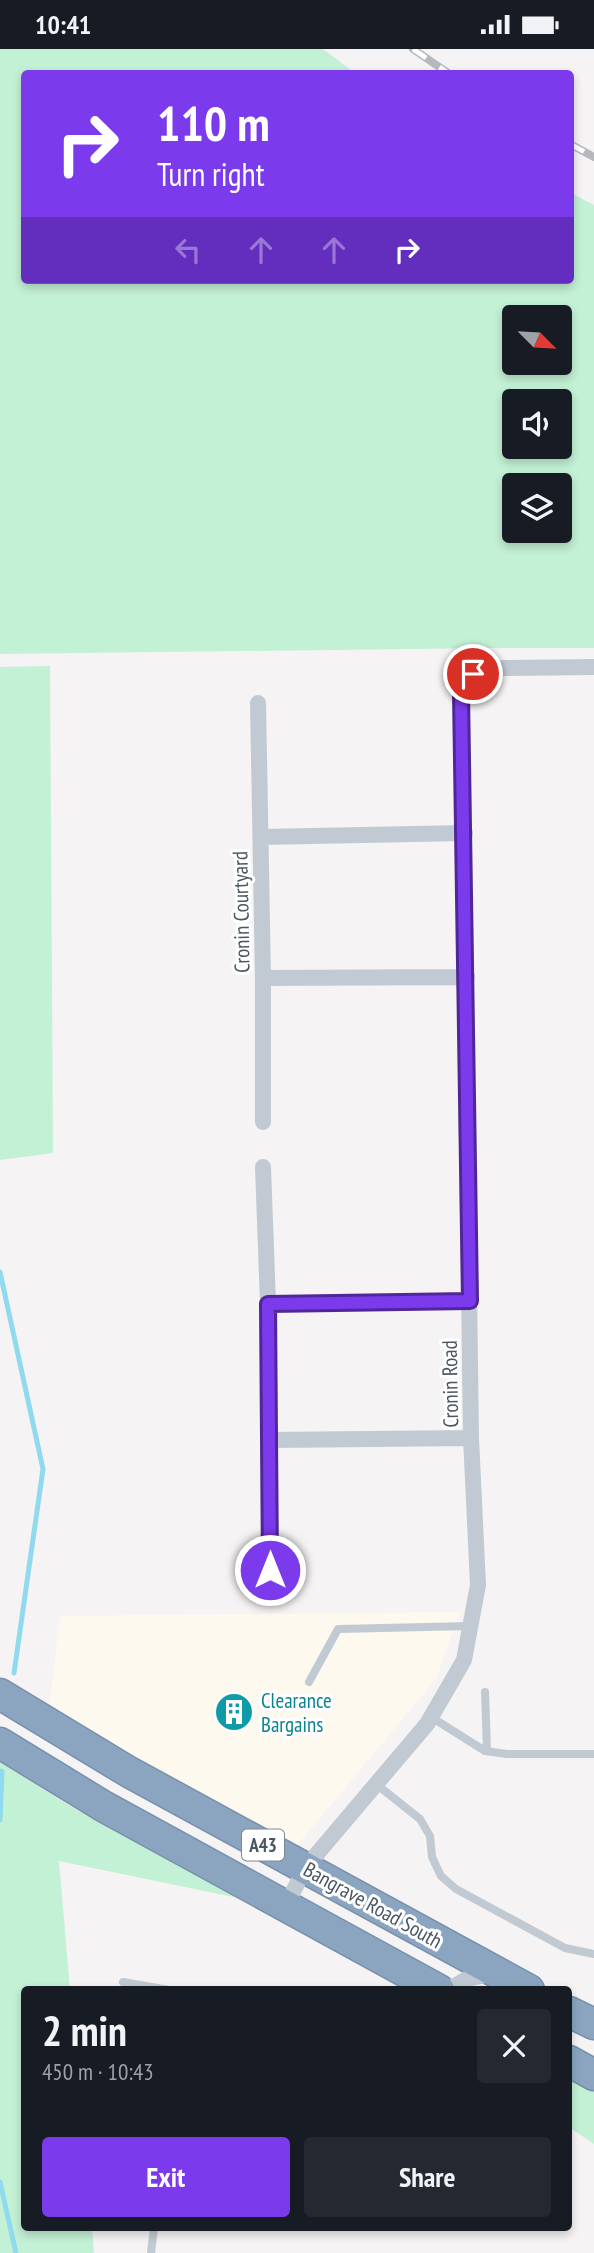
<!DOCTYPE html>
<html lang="en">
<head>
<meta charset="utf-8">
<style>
	body { margin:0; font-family:"PT Sans Narrow",sans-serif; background:#242831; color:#f1f3f6; height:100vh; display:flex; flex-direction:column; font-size:26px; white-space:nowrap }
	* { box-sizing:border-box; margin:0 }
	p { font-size:23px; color:#9ea1a6 }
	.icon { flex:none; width:38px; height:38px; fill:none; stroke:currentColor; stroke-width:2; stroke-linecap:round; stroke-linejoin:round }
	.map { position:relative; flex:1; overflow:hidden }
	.details { position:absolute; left:21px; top:1937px; width:551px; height:245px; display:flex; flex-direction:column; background:#171b24; border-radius:7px; box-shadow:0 4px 10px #0003 }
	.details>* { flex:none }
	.banner { position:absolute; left:21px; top:21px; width:553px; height:214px; border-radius:7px; box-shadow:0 4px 10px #0003; background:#7c3aed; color:#fff; overflow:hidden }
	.needle { width:46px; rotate:114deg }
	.fabs { position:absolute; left:502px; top:256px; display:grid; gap:14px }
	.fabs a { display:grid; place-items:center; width:70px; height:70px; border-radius:7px; background:#171b24; box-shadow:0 4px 10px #0003; font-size:35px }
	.pin { position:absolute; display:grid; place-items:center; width:60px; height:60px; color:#fff; margin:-30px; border:4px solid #fff; border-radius:50%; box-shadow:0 2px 7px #0007 }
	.me { position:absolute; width:77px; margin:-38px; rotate:0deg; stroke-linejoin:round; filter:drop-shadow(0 0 5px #0008) }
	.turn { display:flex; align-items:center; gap:24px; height:147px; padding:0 21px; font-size:32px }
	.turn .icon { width:91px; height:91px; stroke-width:2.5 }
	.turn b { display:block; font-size:49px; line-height:60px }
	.lanes { display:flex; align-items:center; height:66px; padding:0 21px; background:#0003; justify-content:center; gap:35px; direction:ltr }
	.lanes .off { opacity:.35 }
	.round { display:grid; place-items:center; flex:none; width:74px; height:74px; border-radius:7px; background:#242831 }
	.headline { display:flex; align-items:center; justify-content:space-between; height:119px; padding:0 21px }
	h1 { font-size:42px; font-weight:700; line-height:52px }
	.action { display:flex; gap:14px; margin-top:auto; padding:14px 21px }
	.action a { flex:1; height:80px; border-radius:7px; background:#7c3aed; color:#fff; font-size:28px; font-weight:700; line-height:80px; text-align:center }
	.action a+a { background:#242831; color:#f1f3f6 }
	.status { display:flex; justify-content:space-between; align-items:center; height:49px; padding:0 35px; background:#171b24; direction:ltr }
	.status svg { height:19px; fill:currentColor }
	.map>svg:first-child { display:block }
</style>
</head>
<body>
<div class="status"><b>10:41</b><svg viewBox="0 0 49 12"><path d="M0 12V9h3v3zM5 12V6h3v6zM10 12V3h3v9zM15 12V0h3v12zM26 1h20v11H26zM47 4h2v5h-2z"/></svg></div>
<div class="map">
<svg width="594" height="2204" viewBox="0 0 594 2204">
	<rect width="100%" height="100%" fill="#f5f3f3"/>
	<path fill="#fdf9ef" d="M460,1563L436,1630L295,1799L49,1659L60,1567Z"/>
	<path fill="#c3f1d5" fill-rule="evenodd" d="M0,0H323L355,24H24V231H570L571,144L594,156V599H489L0,605ZM514,268H560V313H514ZM514,352H560V397H514ZM514,436H560V481H514Z
		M50,617L53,1104L0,1111V618Z
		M0,1713L75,1760L253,1852L59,1812L70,1941H24V2179H92L94,2204H0Z
		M569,2028L594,2042V2095L569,2078Z"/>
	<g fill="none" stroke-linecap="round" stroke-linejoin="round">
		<path stroke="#90daee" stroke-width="5" d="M0,1223L43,1420L14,1624
			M0,1771L2,1722
			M0,2133L16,2204"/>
		<defs>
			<path id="highway" d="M0,1645L129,1723L529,1941
				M0,1694L103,1757L439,1941
				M569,1963L594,1975
				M569,2012L594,2026"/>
		</defs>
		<use href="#highway" stroke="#7690ad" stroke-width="33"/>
		<path stroke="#c1cad2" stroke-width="8" d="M309,1633L338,1580L470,1577
			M485,1643L487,1702
			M431,1668L485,1702L507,1705H594
			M376,1735L420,1770L430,1787L432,1808L441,1827L456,1840L565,1899L594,1905
			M123,1933L169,1941
			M151,2204L154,2179"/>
		<path stroke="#c1cad2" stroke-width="16" d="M258,654L263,929V1073
			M261,788L465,784
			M263,929L467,928
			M263,1118L268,1255L270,1521
			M268,1255L470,1252
			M270,1391L471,1389
			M286,1857L305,1819L427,1675L464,1611L478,1536L471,1389L461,644L473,625L503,619L594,618
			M448,1941L467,1930L494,1924"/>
		<use href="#highway" stroke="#8ba5c1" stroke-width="30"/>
		<defs>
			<path id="rail" d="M413,0L448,24
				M570,95L594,108"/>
		</defs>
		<use href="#rail" stroke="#b5b8bd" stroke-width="8"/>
		<use href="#rail" stroke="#fff" stroke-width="5" stroke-dasharray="16" stroke-linecap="butt"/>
	</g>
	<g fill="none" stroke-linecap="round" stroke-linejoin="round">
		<defs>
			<path id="route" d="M270,1521L268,1255L470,1252L461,644L473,625"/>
		</defs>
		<use href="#route" stroke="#51269a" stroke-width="18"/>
		<use href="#route" stroke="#7c3aed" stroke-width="12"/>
	</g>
	<defs>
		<symbol id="building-disc" viewBox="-11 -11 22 22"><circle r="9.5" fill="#0f9aa8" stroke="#fff"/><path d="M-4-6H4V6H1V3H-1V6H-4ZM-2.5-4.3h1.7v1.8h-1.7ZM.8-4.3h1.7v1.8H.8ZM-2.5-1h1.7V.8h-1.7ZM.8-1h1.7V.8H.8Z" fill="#fff"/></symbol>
	</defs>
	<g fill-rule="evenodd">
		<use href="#building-disc" x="212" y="1641" width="44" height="44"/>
	</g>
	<g text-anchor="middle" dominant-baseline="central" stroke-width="6" stroke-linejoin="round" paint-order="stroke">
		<rect fill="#fff" stroke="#808990" stroke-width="2" x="242" y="1780.5" width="42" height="31" rx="5"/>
		<g font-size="19" font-weight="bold" fill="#4a5661">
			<text x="263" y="1796">A43</text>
		</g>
		<g font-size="21" fill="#4a5661" stroke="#fff">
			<text transform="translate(241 863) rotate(-91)">Cronin Courtyard</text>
			<text transform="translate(450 1335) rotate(-91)">Cronin Road</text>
			<text transform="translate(373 1856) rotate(29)">Bangrave Road South</text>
		</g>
		<g font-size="21" fill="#0d838f" stroke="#fff" text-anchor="start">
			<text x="261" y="1651">Clearance<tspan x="261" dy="24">Bargains</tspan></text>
		</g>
	</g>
</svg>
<div class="fabs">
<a><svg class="needle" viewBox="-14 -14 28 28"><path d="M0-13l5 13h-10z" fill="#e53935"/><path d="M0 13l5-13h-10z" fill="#9ea1a6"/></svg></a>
<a><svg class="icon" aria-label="sound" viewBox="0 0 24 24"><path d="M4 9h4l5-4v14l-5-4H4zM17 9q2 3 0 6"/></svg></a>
<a><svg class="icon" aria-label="layers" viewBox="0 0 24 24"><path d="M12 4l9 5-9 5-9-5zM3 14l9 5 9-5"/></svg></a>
</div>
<div class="pin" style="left:473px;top:625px;background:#d93025"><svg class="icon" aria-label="arrive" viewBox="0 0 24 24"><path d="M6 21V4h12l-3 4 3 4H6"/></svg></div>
<svg class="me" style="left:270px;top:1521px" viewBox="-20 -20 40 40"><circle r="17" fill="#7c3aed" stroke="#fff" stroke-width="3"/><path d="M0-11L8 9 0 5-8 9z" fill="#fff"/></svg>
<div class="banner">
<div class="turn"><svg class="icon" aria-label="right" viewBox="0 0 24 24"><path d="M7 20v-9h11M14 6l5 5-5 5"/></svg><div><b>110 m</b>Turn right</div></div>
<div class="lanes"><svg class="icon off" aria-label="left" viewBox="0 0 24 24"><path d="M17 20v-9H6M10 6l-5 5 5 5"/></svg><svg class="icon off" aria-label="ahead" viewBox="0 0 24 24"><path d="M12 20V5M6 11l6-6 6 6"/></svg><svg class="icon off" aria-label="ahead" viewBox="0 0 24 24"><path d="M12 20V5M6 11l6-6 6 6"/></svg><svg class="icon" aria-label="right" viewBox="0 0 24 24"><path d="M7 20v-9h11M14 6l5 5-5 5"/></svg></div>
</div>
<section class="details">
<div class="headline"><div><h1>2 min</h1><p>450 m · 10:43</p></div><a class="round"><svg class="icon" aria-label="close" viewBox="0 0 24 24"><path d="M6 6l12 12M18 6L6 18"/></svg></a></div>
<div class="action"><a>Exit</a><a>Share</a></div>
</section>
</div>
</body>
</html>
